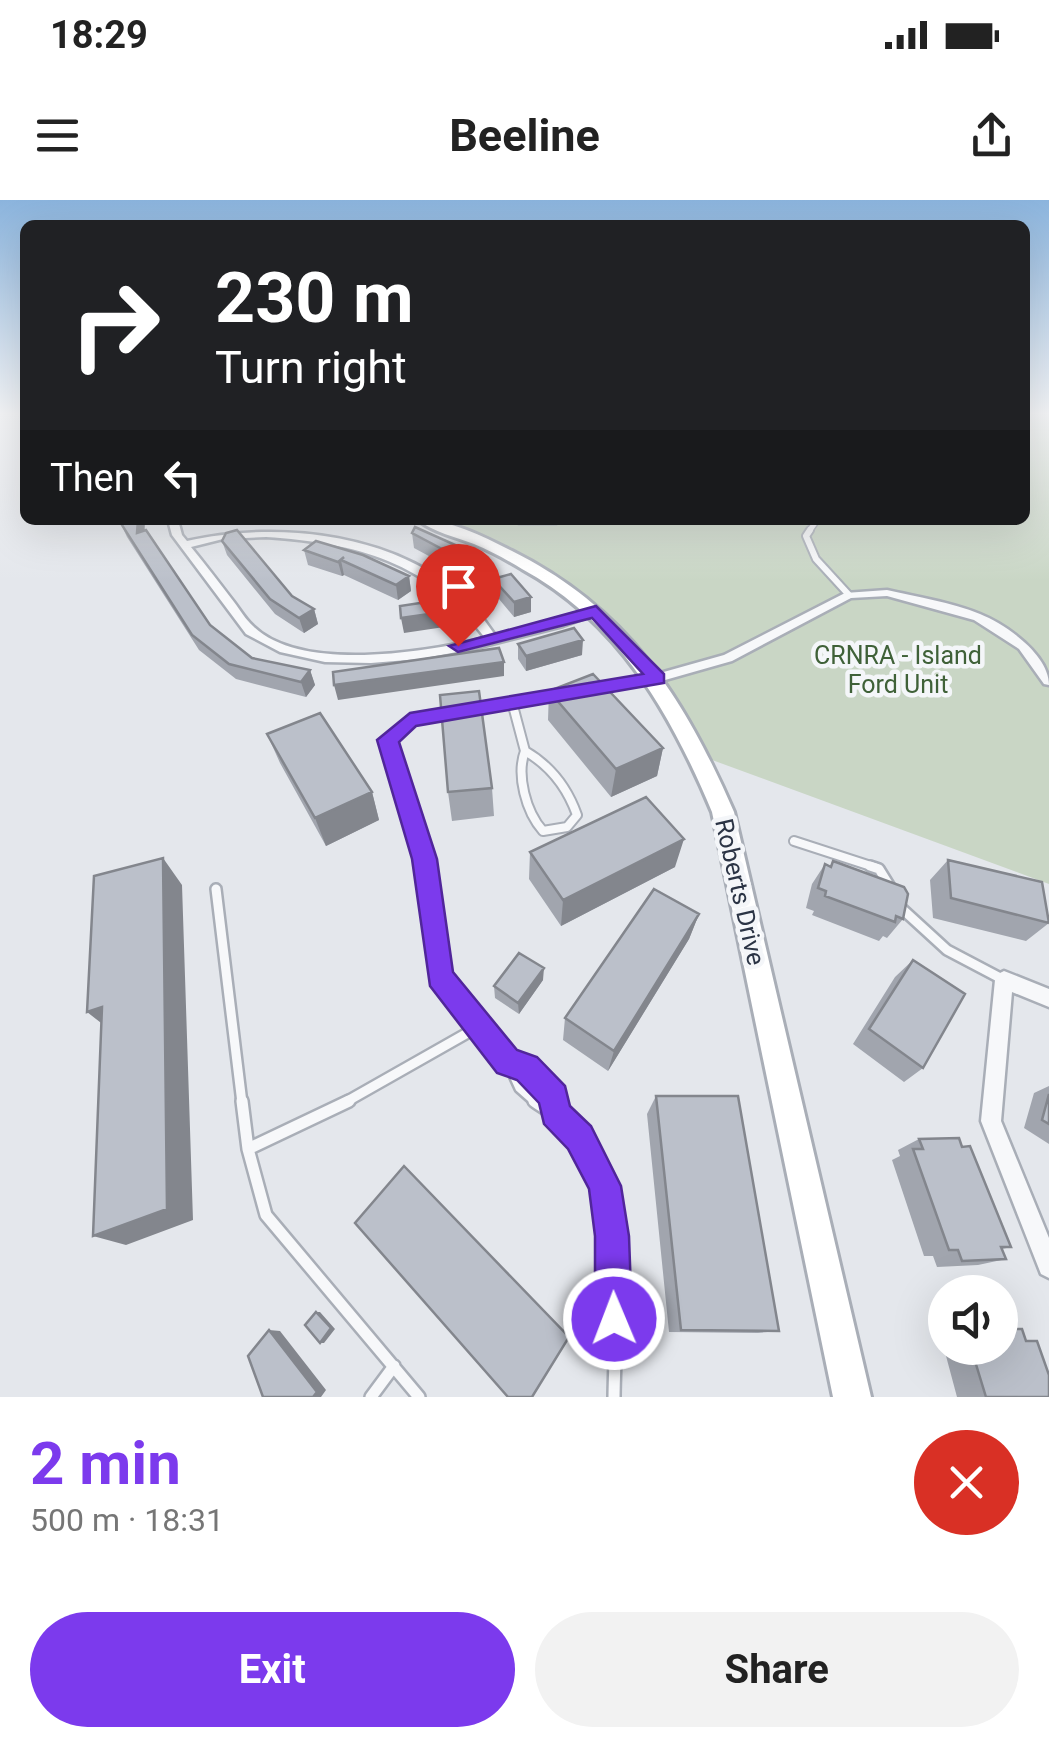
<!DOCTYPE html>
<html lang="en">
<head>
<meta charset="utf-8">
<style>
	body { margin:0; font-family:Roboto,sans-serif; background:#f2f2f2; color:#222; height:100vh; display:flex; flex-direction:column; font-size:38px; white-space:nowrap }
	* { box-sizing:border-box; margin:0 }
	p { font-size:32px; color:#767676 }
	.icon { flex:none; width:55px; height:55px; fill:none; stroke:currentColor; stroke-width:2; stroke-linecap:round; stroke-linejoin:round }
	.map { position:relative; height:1197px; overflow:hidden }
	.drawer { display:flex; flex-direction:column; background:#fff; flex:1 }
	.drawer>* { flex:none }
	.hud { position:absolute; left:20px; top:20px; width:1010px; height:305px; border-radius:15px; box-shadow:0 10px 40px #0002; background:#202124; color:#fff; overflow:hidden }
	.controls { position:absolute; left:928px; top:1075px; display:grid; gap:20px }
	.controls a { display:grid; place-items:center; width:90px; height:90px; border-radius:50%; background:#fff; box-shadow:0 10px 40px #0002; font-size:50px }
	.pin { position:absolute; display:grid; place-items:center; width:85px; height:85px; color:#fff; margin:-102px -42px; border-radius:50% 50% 50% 0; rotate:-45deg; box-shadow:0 0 10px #0007 }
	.pin .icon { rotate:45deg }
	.me { position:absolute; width:110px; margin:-55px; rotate:359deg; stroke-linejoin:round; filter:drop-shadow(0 0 8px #0008) }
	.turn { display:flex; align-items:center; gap:35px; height:210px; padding:0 30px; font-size:45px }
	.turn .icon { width:130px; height:130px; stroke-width:2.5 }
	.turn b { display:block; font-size:70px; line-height:85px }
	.then { display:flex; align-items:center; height:95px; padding:0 30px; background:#0003; gap:20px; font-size:38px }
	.round { display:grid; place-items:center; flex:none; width:105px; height:105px; border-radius:52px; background:#f2f2f2 }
	.overview { display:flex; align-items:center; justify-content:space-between; height:170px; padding:0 30px }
	h1 { font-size:60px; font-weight:700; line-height:75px; color:#7c3aed }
	.action { display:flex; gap:20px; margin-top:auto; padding:20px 30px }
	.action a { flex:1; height:115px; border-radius:60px; background:#7c3aed; color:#fff; font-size:40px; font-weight:700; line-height:115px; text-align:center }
	.action a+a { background:#f2f2f2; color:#222 }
	.status { display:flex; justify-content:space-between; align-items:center; height:70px; padding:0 50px; background:#fff; direction:ltr }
	.status svg { height:28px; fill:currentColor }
	header { display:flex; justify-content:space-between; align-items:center; height:130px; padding:0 30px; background:#fff; font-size:45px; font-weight:700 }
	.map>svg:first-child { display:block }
</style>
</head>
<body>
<div class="status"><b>18:29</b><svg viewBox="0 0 49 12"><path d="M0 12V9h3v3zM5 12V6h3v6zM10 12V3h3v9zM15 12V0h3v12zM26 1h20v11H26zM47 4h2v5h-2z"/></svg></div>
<header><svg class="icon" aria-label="menu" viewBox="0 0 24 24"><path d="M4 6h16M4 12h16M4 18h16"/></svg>Beeline<svg class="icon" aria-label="share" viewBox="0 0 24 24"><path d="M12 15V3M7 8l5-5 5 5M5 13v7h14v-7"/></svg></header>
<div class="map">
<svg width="1049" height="1197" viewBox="0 0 1049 1197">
	<rect width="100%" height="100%" fill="#e4e7ec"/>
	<path fill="#c9d6c5" d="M1025,213H1049V684L704,557C697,541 692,522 683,507C629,419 518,352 422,320H1025Z"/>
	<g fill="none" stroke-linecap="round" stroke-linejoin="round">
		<defs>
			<path id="lane-far4" d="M808,333L817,320"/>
			<path id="lane-far3" d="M810,330L806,336L816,359L849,395
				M639,482L648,480"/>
			<path id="lane-far2" d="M598,488L648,480
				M512,502L525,551
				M475,509L554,495
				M525,551C551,566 567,587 577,615L567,627L543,631C526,612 516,575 525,551Z
				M794,641L877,668
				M425,668L388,540L410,520L451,513"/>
			<path id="lane-far1" d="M425,666L440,777L508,862
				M870,666L879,669L892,690
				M216,689L242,903
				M900,707L947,750L1004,780
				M344,903L478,827
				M537,903L520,888L508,862L526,867L554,897V903"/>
			<path id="lane" d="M242,901L248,949L266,1015L419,1197
				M534,901C548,911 565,920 576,934C628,998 615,1120 614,1197
				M554,901L555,913
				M248,949L349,901
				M371,1197L394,1166"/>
			<path id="street" d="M168,320H178L182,335L187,341C280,320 402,333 472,405C481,414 488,426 496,436L596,408L602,412L563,426L468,450L419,459L371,463L325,462L280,452L246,434L172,335ZM266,337C357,343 429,362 485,438C426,452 301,473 253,426C246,420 240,410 234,402C220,384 206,365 191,347L223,339Z
				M514,320H561L556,323H519Z
				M887,390C917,397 951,402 980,414C1007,425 1049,455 1049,485L1044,484L1019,449L974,420L887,396L851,398L732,461L658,482L652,478L653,475L724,455L845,393Z
				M1004,771L1049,789V807L1012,792L1001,921L1049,1038V1078L1041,1074L981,921L995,780L998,774Z"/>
			<path id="secondary" d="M418,320C452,320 482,336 512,351C628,409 684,497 734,612L871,1197H833L712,612C671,514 619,422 522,369C507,360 491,351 474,344C456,337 433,332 418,320Z"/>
		</defs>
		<use href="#lane-far4" stroke="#a9aeb7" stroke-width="8"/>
		<use href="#lane-far3" stroke="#a9aeb7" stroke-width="10"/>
		<use href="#lane-far2" stroke="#a9aeb7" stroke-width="12"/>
		<use href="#lane-far1" stroke="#a9aeb7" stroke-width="14"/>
		<use href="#lane" stroke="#a9aeb7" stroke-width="16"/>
		<use href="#street" stroke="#a9aeb7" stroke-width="5"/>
		<use href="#secondary" stroke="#a9aeb7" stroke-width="6"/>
		<use href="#lane-far4" stroke="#f7f8fa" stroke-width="5"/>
		<use href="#lane-far3" stroke="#f7f8fa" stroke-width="6"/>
		<use href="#lane-far2" stroke="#f7f8fa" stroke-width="8"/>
		<use href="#lane-far1" stroke="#f7f8fa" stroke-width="9"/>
		<use href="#lane" stroke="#f7f8fa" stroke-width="11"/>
		<use href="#street" fill="#f7f8fa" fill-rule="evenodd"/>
		<use href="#secondary" fill="#fff" fill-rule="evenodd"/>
	</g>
	<path fill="#a1a5ae" d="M120,322L145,331L210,425L252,458L310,470L315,485L306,497L236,479L199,450L127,337Z
		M412,333L489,360L490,375L477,382L414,348Z
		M222,341L292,396L314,409L318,424L304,433L275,414L227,355Z
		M304,350L409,376L411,391L398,400L344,375L342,376L308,365Z
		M493,379L531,412L514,417L494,393Z
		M518,444L582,455L526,471L518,459Z
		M549,491L663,548L657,576L611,597L548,520Z
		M267,534L372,592L379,620L326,646L280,563Z
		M492,588L494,616L452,621L448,592Z
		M530,652L675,667L561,726L529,679Z
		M948,660L1049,723L1026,741L933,718L930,680Z
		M833,661L903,719L887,738L883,736L879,741L812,715L814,711L806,708L812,684L825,664L830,666Z
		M699,714L689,739L608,871L563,840L565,818Z
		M913,760L923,868L904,882L853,844L895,777Z
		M543,780L519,814L495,798L494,786Z
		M1049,886V944L1024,928L1034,893Z
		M656,896L779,1131L758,1133L669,1132L647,914Z
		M919,939L962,947L1011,1047L1002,1049L1006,1059L978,1065L937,1067L933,1056H924L892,960L900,956L898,950Z
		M942,1141H945V1148H1000L1026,1141L1049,1197H957Z"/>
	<path fill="#83868d" d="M138,320H145L144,347L137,333Z
		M199,320H218V323L201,325Z
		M341,360L344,375L342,376L338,362Z
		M489,360L490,375L477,382L476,367Z
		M409,376L411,391L398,400L396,385Z
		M531,397V412L514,417V402Z
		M314,409L318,424L304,433L299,418Z
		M450,411L451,426L404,433L401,418Z
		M583,440L582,455L526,471V456Z
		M504,462V476L338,500L334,485Z
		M310,470L315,485L306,497L301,482Z
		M663,548L657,576L611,597L616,569Z
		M372,592L379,620L326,646L315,618Z
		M684,639L675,667L561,726L563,700Z
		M163,658L182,685L193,1020L126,1045L93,1036Z
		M699,714L689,739L608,871L614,851Z
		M544,768L543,780L519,814L518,803Z
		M102,807L114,833L87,812Z
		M316,1112H320L335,1129L324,1143H320Z
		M269,1130L280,1131L326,1190L321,1197H313Z"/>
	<path fill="#bbc0ca" stroke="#83868d" stroke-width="2.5" d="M120,320H138L137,333L146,330L210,425L252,458L310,470L301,482L229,464L192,435L120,322Z
		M415,327L489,360L476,367L412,333Z
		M237,330L292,396L314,409L299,418L270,399L222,341L226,333Z
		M316,341L363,355L409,376L396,385L341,360L344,357L338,362L304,350Z
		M511,374L531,397L514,402L493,379Z
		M447,399L450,411L401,418L400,406Z
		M574,428L583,440L526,456L518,444Z
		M499,448L504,462L334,485L333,472Z
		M593,474L663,548L616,569L549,491Z
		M479,491L492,588L448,592L440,495Z
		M320,513L372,592L315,618L267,534Z
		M646,597L684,639L563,700L530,652Z
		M163,658L167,1009L93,1036L102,807L87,812L94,676Z
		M948,660L1042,682L1049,723L951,698Z
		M833,661L904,687L908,694L903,719L896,716L895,722L825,696L826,691L818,688L825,664L831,667Z
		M654,689L699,714L614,851L565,818Z
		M519,753L544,768L518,803L494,786Z
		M913,760L965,794L923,868L869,829Z
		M1049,894V924L1042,920Z
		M656,896H738L779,1131L681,1130Z
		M959,938L962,947L970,946L1011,1047H1001L1006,1059L962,1061L958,1050H949L913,949H923L919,939Z
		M404,966L569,1137L532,1197H508L355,1023Z
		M316,1112L331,1128L320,1143L305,1125Z
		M1000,1129H1022L1026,1141H1037L1049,1175V1197H986L971,1148H1000Z
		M269,1130L317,1192L313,1197H263L248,1156Z"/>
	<linearGradient id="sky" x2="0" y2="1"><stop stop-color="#8bb4dd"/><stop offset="0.56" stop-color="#f3f4f6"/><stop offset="1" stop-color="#f3f4f6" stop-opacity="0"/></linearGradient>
	<rect width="1049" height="381" fill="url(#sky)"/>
	<path fill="#7c3aed" stroke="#51269a" stroke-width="2.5" d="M596,406L664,474V483L416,526L399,542L437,659L453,772L517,850L537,857L565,886L570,906L591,926L621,986L629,1036L632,1119L627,1132L614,1138L601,1132L595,1119V1036L589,989L568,949L544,924L539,903L517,880L497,873L430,786L412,659L377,540L410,513L643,474L592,418L458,452L449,446Z"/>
	<g text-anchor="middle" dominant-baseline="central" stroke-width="9" stroke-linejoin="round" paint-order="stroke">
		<g font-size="25" fill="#3f6138" stroke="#f4f6f9">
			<text x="898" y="455">CRNRA - Island<tspan x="898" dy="29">Ford Unit</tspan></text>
		</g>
		<g font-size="25" fill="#2b3445" stroke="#f4f6f9">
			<text transform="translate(740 692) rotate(77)">Roberts Drive</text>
		</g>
	</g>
</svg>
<div class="controls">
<a><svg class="icon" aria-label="sound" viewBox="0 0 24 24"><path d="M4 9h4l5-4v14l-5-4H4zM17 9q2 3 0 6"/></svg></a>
</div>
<div class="pin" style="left:458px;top:446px;background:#d93025"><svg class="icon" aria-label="arrive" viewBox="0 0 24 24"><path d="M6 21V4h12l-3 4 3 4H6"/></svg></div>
<svg class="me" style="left:614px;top:1119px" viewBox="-20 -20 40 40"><circle r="17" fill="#7c3aed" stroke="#fff" stroke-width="3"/><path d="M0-11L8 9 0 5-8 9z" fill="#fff"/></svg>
<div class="hud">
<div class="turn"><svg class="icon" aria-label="right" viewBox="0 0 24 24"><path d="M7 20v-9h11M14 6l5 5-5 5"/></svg><div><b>230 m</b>Turn right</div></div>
<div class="then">Then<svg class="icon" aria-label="left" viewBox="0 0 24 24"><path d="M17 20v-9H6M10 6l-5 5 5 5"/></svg></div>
</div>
</div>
<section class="drawer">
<div class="overview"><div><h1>2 min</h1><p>500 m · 18:31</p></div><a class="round" style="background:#d93025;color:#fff"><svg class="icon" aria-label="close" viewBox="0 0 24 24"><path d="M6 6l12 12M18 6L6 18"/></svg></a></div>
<div class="action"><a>Exit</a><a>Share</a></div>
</section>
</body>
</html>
